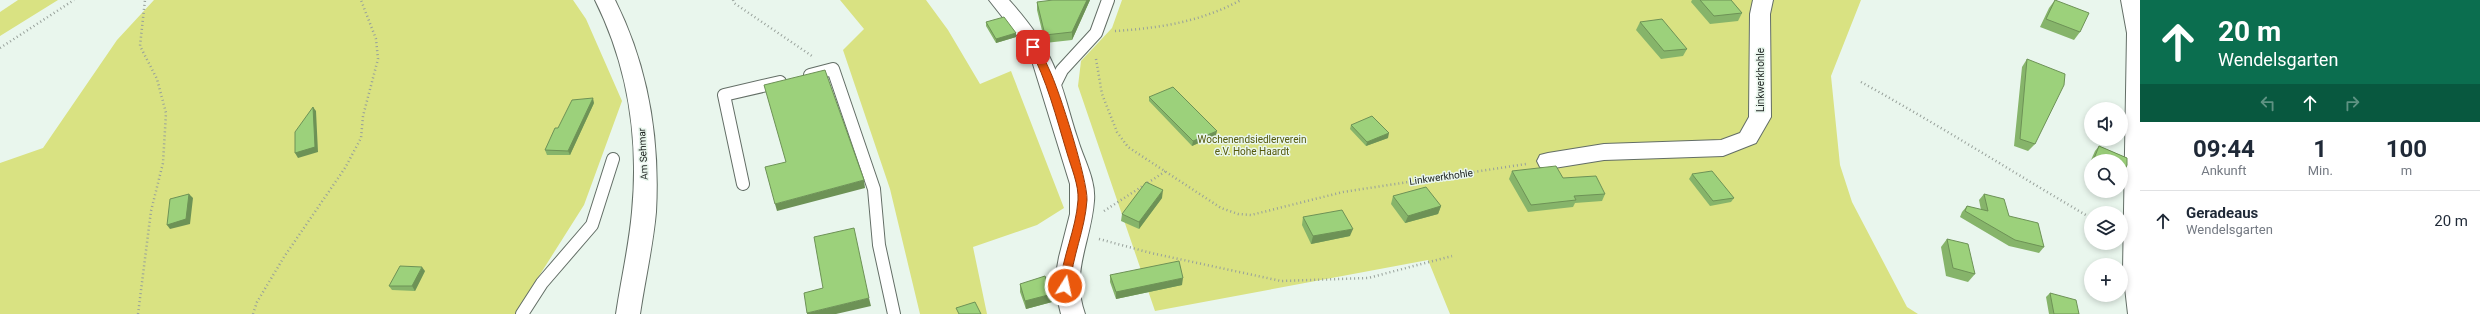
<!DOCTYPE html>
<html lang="de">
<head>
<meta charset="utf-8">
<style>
	body { margin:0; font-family:Roboto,sans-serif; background:#f6f6f7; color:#1f2937; height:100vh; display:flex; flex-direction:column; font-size:15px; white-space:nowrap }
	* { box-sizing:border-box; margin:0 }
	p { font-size:13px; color:#747a83 }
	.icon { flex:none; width:22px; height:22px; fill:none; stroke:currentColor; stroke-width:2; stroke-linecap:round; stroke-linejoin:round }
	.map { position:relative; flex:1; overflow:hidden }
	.panel { display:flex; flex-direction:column; background:#fff; width:340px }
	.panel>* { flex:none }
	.hud { background:#0b6e4f; color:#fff; overflow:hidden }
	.controls { position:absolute; left:2084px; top:102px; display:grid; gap:8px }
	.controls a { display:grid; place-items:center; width:44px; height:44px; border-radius:50%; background:#fff; box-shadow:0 2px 6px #0003; font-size:20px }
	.pin { position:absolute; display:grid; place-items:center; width:34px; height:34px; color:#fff; margin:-17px; border-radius:8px; box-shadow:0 2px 6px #0006 }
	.me { position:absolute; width:44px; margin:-22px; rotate:10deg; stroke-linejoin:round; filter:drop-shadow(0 0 3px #0008) }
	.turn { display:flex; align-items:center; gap:14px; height:84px; padding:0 12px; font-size:18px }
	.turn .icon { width:52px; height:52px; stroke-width:2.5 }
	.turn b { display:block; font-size:28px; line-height:34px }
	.lanes { display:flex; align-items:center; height:38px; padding:0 12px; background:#0003; justify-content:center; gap:20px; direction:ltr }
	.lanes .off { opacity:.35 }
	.eta { display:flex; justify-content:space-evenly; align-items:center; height:68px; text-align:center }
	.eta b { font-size:24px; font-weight:700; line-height:28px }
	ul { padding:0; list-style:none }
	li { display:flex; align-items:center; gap:12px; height:60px; padding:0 12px; border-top:1px solid #e0e1e3 }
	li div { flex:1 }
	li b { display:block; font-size:15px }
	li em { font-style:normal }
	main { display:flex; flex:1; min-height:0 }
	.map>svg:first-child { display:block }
</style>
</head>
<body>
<main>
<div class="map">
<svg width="2140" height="314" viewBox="0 0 2140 314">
	<rect width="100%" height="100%" fill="#e9f6ed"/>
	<path fill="#d9e282" d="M18,0H58L0,36V12Z
		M154,0H573L586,19L622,101L584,205L515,314H0V163L43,148L117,40Z
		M840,0H926L948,30L980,84L1011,71L1064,208L1037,225L973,247L987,314H920L890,189L843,50L864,29Z
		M1122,0H1861L1831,76L1840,165L1852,202L1907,307L1918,314H1450L1428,260L1155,311L1078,86L1081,61L1112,28Z"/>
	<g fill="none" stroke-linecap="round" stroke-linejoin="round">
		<defs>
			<path id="lane" d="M810,75L833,69L874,189L879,245L894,314
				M1052,90L1062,70L1096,33L1108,0
				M743,184L724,95L780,82
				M522,314L542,283L592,225L613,159"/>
			<path id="street" d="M989,0H1009C1026,19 1042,39 1052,62C1064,87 1069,114 1078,140C1084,160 1096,180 1094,201C1091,242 1070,272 1085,314H1061L1054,285L1059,257L1070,214V184L1032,61L1019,38Z
				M1753,0H1773L1770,14L1771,117L1756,143L1723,156L1604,160L1548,169L1540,167L1537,161L1540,155L1548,153L1604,144L1721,140L1740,133L1749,117L1750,14Z
				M2121,0H2140V314H2128L2123,270L2127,33Z"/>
			<path id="secondary" d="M595,0H615C648,66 660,138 656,212C653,246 645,280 640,314H616C621,280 629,246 632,212C639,139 628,66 595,0Z"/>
		</defs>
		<use href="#lane" stroke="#636e66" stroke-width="14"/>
		<use href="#street" stroke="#636e66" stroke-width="2"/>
		<use href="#secondary" stroke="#636e66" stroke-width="2"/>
		<path stroke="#97a09a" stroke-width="2.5" stroke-dasharray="1 3" stroke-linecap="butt" d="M733,0L734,3L812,56
			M1115,31C1160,28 1200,22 1241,0
			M0,48L74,0
			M1096,59L1102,94L1117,132L1128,147L1221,208L1238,214L1251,215L1343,192L1526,164
			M1861,82C1939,125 2014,173 2091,218
			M1104,211L1166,171
			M1099,239L1151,253L1281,281L1368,278L1452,256
			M138,314L151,211L163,163L166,113L157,79L140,46L145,0
			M253,314L257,302L284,257L345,168L361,138L363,116L378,59L376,39L361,0"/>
		<use href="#lane" stroke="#fff" stroke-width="12"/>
		<use href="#street" fill="#fff" fill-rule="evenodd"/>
		<use href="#secondary" fill="#fff" fill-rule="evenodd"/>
	</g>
	<path fill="#86b46a" d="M1090,0L1072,40L1045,43L1037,10V2Z
		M1692,0H1731L1742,13L1738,21L1710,24L1691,2Z
		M2055,0L2080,32L2074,40L2040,27L2049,8Z
		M986,22L1016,33V37L996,43L986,26Z
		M1640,22L1687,49L1683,56L1661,59L1636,30Z
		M2027,59L2035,144L2028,151L2014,146L2022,67Z
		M1149,97L1216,135L1192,146L1149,101Z
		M594,103L570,155H547L545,150L558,128Z
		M1351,125L1388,138L1366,146L1350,129Z
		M2099,146L2127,158V165L2121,178V161H2091V169L2088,167L2095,151Z
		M1512,171L1563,178L1605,194L1602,201L1575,203L1573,207L1528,212L1509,179Z
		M1692,174L1734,198L1731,202L1710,206L1689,179Z
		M1984,194L2009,216L2044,247L2039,253L2009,246L1960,217L1962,212L1967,206L1981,210L1979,200Z
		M1393,196L1441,206L1438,214L1405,223L1391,204Z
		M1162,198L1139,229L1121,221L1122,214Z
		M1303,217L1350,236L1311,244L1302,225Z
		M1947,239L1975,274L1968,282L1946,276L1941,247Z
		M425,271L415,291L392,290L389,286Z
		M1110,275L1182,285L1116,299L1110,282Z
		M1020,284L1052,302L1026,309L1020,292Z
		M2050,293L2079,314H2049L2046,297Z"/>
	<path fill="#6d9256" d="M1087,0H1090L1072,40V32Z
		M1016,33V37L996,43V39Z
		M593,98L594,103L570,155L568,151Z
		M313,107L316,111L318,152L298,158L295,153Z
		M1217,131L1216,135L1192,146L1193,141Z
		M1389,133L1388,138L1366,146L1367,142Z
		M864,180L865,188L777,211L775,204Z
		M1163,190L1162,198L1139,229V222Z
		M189,194L193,198L190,224L170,229L167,225Z
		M1441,206L1438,214L1405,223L1408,216Z
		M1353,229L1350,236L1311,244L1313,236Z
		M422,267L425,271L415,291L412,286Z
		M1183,278L1182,285L1116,299V292Z
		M1052,294V302L1026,309L1025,301Z
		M869,298L871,306L836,314H807V313Z"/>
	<path fill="#9cd17b" stroke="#6d9256" d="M1053,0H1087L1072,32L1045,35L1037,2Z
		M1700,0H1731L1742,13L1714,16Z
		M2055,0L2089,13L2080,32L2046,19Z
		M1004,17L1016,33L996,39L986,22Z
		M1662,19L1687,49L1664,51L1640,22Z
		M2027,59L2065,74L2064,85L2035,144L2020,139Z
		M825,70L864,180L775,204L765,167L786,162L764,85Z
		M1173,87L1217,131L1193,141L1149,97Z
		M593,98L568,151L545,150L555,128H558L572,100Z
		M313,107L315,147L295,153V132Z
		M1372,116L1389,133L1367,142L1351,125Z
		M2099,146L2127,158V165L2122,176H2121V161H2093Z
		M1556,166L1563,178L1596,176L1605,194L1574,196L1576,200L1531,205L1512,171Z
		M1712,171L1734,198L1713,201L1692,174Z
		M1146,182L1163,190L1139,222L1122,214Z
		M1426,187L1441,206L1408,216L1393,196Z
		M189,194L186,219L167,225L170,199Z
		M1984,194L2004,199L2009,216L2038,223L2044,247L2015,240L1965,211L1967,206L1988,211Z
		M1342,210L1353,229L1313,236L1303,217Z
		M854,228L869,298L807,313L804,293L823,288L814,237Z
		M1947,239L1968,244L1975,274L1953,268Z
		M1179,261L1183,278L1116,292L1110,275Z
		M400,266L422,267L412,286H389Z
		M1045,276L1052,294L1025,301L1020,284Z
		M2050,293L2076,300L2079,314H2054Z
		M975,302L981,314H959L956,308Z"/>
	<path fill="#ea580c" stroke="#983908" d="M1030,45H1036C1040,53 1046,61 1049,69C1059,89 1088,181 1087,200C1085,230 1072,257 1070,286L1065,290L1060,286C1062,257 1076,230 1078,200C1079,185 1071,167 1067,153C1056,117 1047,80 1029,47Z"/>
	<g text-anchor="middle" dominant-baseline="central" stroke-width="3" stroke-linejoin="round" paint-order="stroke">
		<g font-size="10" fill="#222724" stroke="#e9f6ed">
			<text transform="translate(1760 80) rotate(-90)">Linkwerkhohle</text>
			<text transform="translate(643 154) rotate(-93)">Am Sehmar</text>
			<text transform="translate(1441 177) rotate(-8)">Linkwerkhohle</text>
		</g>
		<g font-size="10" fill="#54590b" stroke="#e9f6ed">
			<text x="1252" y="139">Wochenendsiedlerverein<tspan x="1252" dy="12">e.V. Hohe Haardt</tspan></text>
		</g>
	</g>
</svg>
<div class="controls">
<a><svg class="icon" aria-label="sound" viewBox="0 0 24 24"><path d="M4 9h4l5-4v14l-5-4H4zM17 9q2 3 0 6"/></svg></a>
<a><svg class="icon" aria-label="search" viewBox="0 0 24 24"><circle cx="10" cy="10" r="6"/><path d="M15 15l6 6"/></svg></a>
<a><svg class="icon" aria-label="layers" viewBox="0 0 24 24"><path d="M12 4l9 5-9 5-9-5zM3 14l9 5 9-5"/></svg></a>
<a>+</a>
</div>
<div class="pin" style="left:1033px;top:47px;background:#d93025"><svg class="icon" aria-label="arrive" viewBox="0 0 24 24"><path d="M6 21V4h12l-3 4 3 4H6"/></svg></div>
<svg class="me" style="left:1065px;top:286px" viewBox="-20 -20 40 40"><circle r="17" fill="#ea580c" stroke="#fff" stroke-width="3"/><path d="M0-11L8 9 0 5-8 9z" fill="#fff"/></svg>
</div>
<section class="panel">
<div class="hud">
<div class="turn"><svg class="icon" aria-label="ahead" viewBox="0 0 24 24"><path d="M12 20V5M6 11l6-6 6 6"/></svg><div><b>20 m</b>Wendelsgarten</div></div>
<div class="lanes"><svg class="icon off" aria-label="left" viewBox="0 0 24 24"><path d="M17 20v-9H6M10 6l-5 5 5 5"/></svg><svg class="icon" aria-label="ahead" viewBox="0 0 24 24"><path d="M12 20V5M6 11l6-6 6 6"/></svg><svg class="icon off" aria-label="right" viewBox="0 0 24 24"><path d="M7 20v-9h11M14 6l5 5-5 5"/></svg></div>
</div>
<div class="eta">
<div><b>09:44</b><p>Ankunft</p></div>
<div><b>1</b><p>Min.</p></div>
<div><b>100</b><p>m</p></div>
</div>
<ul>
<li><svg class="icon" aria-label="ahead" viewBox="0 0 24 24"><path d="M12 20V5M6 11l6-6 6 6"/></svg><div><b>Geradeaus</b><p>Wendelsgarten</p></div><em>20 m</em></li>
</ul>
</section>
</main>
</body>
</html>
